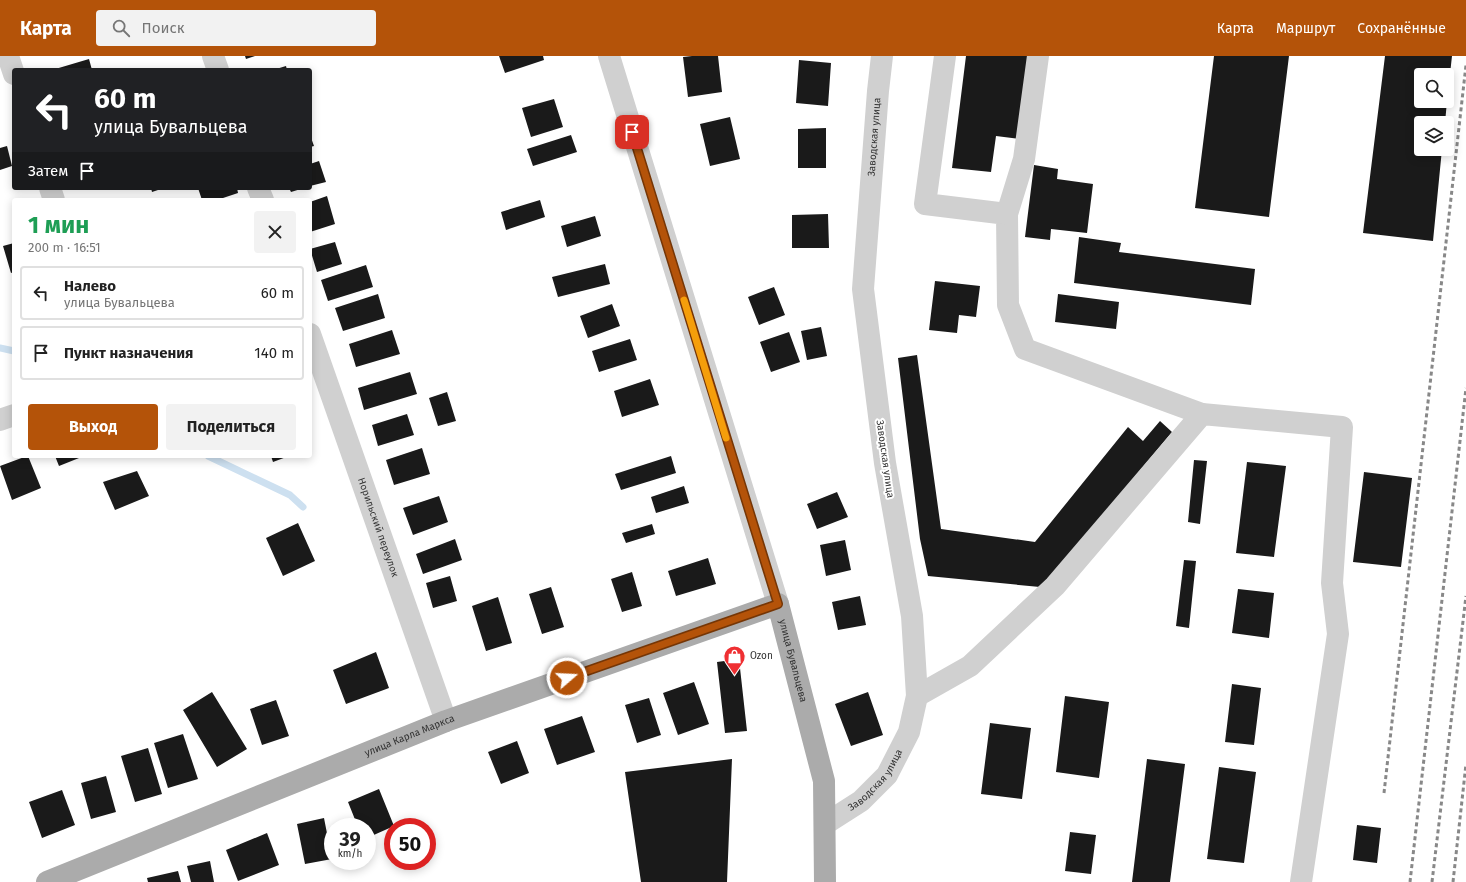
<!DOCTYPE html>
<html lang="ru">
<head>
<meta charset="utf-8">
<style>
	body { margin:0; font-family:"Fira Sans",sans-serif; background:#f2f2f2; color:#222; height:100vh; display:flex; flex-direction:column; font-size:15px; white-space:nowrap }
	* { box-sizing:border-box; margin:0 }
	p { font-size:13px; color:#767676 }
	.icon { flex:none; width:22px; height:22px; fill:none; stroke:currentColor; stroke-width:2; stroke-linecap:round; stroke-linejoin:round }
	.map { position:relative; flex:1; overflow:hidden }
	.details { position:absolute; left:12px; top:142px; width:300px; height:260px; display:flex; flex-direction:column; background:#fff; border-radius:4px; box-shadow:0 2px 10px #0003 }
	.details>* { flex:none }
	.guide { position:absolute; left:12px; top:12px; width:300px; height:122px; border-radius:4px; box-shadow:0 2px 10px #0003; background:#202124; color:#fff; overflow:hidden }
	.tools { position:absolute; left:1414px; top:12px; display:grid; gap:8px }
	.tools a { display:grid; place-items:center; width:40px; height:40px; border-radius:4px; background:#fff; box-shadow:0 2px 10px #0003; font-size:20px }
	.speed { position:absolute; left:324px; top:762px; display:flex; gap:8px; font-size:20px; font-weight:700; text-align:center }
	.speed>* { display:grid; place-content:center; width:52px; height:52px; border-radius:50%; background:#fff; box-shadow:0 2px 10px #0003; line-height:1 }
	.speed small { font-size:10px; font-weight:400 }
	.speed .limit { border:6px solid #d22; background:#fff; color:#111 }
	.pin { position:absolute; display:grid; place-items:center; width:34px; height:34px; color:#fff; margin:-17px; border-radius:8px; box-shadow:0 2px 6px #0006 }
	.me { position:absolute; width:44px; margin:-22px; rotate:71deg; stroke-linejoin:round; filter:drop-shadow(0 0 3px #0008) }
	.turn { display:flex; align-items:center; gap:14px; height:84px; padding:0 16px; font-size:18px }
	.turn .icon { width:52px; height:52px; stroke-width:2.5 }
	.turn b { display:block; font-size:28px; line-height:34px }
	.then { display:flex; align-items:center; height:38px; padding:0 16px; background:#0003; gap:8px; font-size:15px }
	.round { display:grid; place-items:center; flex:none; width:42px; height:42px; border-radius:4px; background:#f2f2f2 }
	.headline { display:flex; align-items:center; justify-content:space-between; height:68px; padding:0 16px }
	h1 { font-size:24px; font-weight:700; line-height:30px; color:#1e9e55 }
	.cta { display:flex; gap:8px; margin-top:auto; padding:8px 16px }
	.cta a { flex:1; height:46px; border-radius:4px; background:#b45309; color:#fff; font-size:16px; font-weight:700; line-height:46px; text-align:center }
	.cta a+a { background:#f2f2f2; color:#222 }
	ul { padding:0; list-style:none }
	li { display:flex; align-items:center; gap:12px; height:54px; margin:0 8px 6px; padding:0 8px; border:2px solid #e0e0e0; border-radius:4px }
	li div { flex:1 }
	li b { display:block; font-size:15px }
	li em { font-style:normal }
	header { display:flex; align-items:center; gap:24px; box-sizing:border-box; height:56px; padding:0 20px; background:#b45309; color:#fff }
	header strong { font-size:19px }
	nav { display:flex; gap:22px; margin-inline-start:auto; font-size:14px }
	.search { width:280px; height:36px; background:#f2f2f2; display:flex; align-items:center; gap:10px; box-sizing:border-box; padding:0 14px; border-radius:4px; color:#767676; font-size:15px }
	.map>svg:first-child { display:block }
</style>
</head>
<body>
<header>
<strong>Карта</strong>
<div class="search"><svg class="icon" aria-label="search" viewBox="0 0 24 24"><circle cx="10" cy="10" r="6"/><path d="M15 15l6 6"/></svg>Поиск</div>
<nav><a>Карта</a><a>Маршрут</a><a>Сохранённые</a></nav>
</header>
<div class="map">
<svg width="1466" height="826" viewBox="0 0 1466 826">
	<rect width="100%" height="100%" fill="#fff"/>
	<g fill="none" stroke-linecap="round" stroke-linejoin="round">
		<path stroke="#cde0f0" stroke-width="7" d="M0,292L14,295
			M208,400L290,439L303,451"/>
	</g>
	<path fill="#1a1a1a" d="M245,0H255L246,3Z
		M499,0H543L544,4L505,17Z
		M692,0H718L722,36L688,41L683,1Z
		M966,0H1029L1019,83L996,80L991,116L952,112Z
		M1214,0H1289L1269,161L1195,152Z
		M1385,0H1452L1448,36H1447V19H1421V45H1447L1445,67H1421V93H1442L1433,185L1363,177Z
		M89,3L92,14H52Z
		M799,4L831,7L828,50L796,47Z
		M286,10L287,14H273Z
		M554,43L563,71L531,81L522,52Z
		M730,61L740,103L710,110L700,68Z
		M826,72V112H798V73Z
		M310,79L314,90L310,91Z
		M571,79L577,96L533,110L527,93Z
		M7,90L12,110L0,114V92Z
		M319,105L326,126L310,130V108Z
		M1034,109L1058,113L1057,123L1093,128L1087,177L1051,173L1050,184L1025,181Z
		M151,132H164L152,136Z
		M198,132H237L238,137L217,144H202Z
		M289,132H304L291,136Z
		M327,140L335,168L310,176V146Z
		M540,144L545,161L506,174L501,156Z
		M828,158L829,192H792V159Z
		M595,160L601,180L567,191L561,170Z
		M1079,181L1121,187L1119,196L1255,213L1251,249L1074,227Z
		M335,186L342,208L317,216L310,193Z
		M14,187V216L11,217L3,190Z
		M605,208L610,228L558,241L552,221Z
		M366,209L373,231L328,245L321,224Z
		M935,225L980,230L976,261L959,259L957,277L929,274Z
		M774,231L785,259L759,269L748,241Z
		M378,238L385,262L343,275L335,252Z
		M1058,238L1119,246L1116,273L1055,266Z
		M612,248L620,270L588,282L580,260Z
		M821,271L827,300L807,304L801,275Z
		M392,274L400,298L356,311L349,288Z
		M789,276L800,306L771,316L760,286Z
		M630,283L637,304L599,316L592,295Z
		M917,299L941,473L1035,486L1128,371L1143,385L1160,365L1172,376L1053,519L1040,531L928,520L920,483L898,302Z
		M410,316L417,338L364,354L358,332Z
		M650,323L659,349L622,361L614,335Z
		M447,336L456,365L438,370L429,342Z
		M407,358L414,379L378,390L372,369Z
		M422,392L430,418L394,429L386,404Z
		M27,400H28L41,432L12,444L0,410Z
		M55,400H84L59,410Z
		M271,400H289L273,406Z
		M671,400L676,417L621,434L615,418Z
		M1194,404L1207,405L1200,468L1188,466Z
		M1247,406L1286,410L1274,501L1236,497Z
		M137,415L149,440L115,454L103,426Z
		M1364,416L1412,422L1401,511L1353,506Z
		M684,430L689,447L656,457L651,441Z
		M837,436L848,461L817,473L807,448Z
		M439,440L448,466L413,479L403,452Z
		M298,467L315,505L283,520L266,482Z
		M652,468L655,478L626,487L622,477Z
		M455,483L462,504L423,518L416,498Z
		M845,484L851,514L826,520L820,489Z
		M708,502L716,528L676,540L668,515Z
		M1184,504L1196,505L1189,572L1176,570Z
		M632,516L642,550L622,556L611,523Z
		M450,520L457,545L433,552L426,527Z
		M551,531L564,571L542,578L529,538Z
		M1238,533L1274,537L1269,582L1232,577Z
		M860,540L866,569L838,574L832,546Z
		M498,541L512,587L486,595L472,550Z
		M376,596L389,632L346,648L333,614Z
		M739,603L747,675L725,677L717,606Z
		M694,626L709,668L678,679L663,637Z
		M1232,628L1261,632L1254,689L1225,686Z
		M212,636L247,693L217,711L183,654Z
		M868,636L883,679L851,690L835,648Z
		M1065,640L1109,646L1099,722L1056,716Z
		M649,642L661,679L637,687L625,649Z
		M276,644L289,680L262,689L250,653Z
		M582,660L595,696L557,709L544,673Z
		M990,667L1031,672L1022,743L981,738Z
		M183,678L198,723L168,732L154,687Z
		M517,685L529,717L501,728L488,696Z
		M148,692L162,738L135,746L121,700Z
		M732,703L727,826H641L625,716Z
		M1147,703L1185,708L1170,826H1132Z
		M1219,711L1256,716L1244,807L1207,803Z
		M106,720L116,756L91,763L81,727Z
		M379,733L394,770L367,782V771H358L348,746Z
		M62,734L75,769L42,782L29,746Z
		M324,762L332,803L305,808L297,768Z
		M1357,769L1381,772L1377,807L1353,804Z
		M1070,776L1096,779L1091,818L1065,815Z
		M267,777L279,809L238,825L226,794Z
		M210,805L214,826H191L187,810Z
		M178,815L181,826H148L147,822Z"/>
	<g fill="none" stroke-linecap="round" stroke-linejoin="round">
		<g stroke="#d0d0d0" stroke-width="22">
			<path d="M8,0L14,18"/>
			<path d="M213,0L218,14"/>
			<path d="M609,0L778,548"/>
			<path d="M945,0L925,148L1007,158L1008,249L1025,293L1202,358"/>
			<path d="M50,132L54,144"/>
			<path d="M258,132L263,144"/>
			<path d="M1007,158L1024,103L1038,0"/>
			<path id="s1" d="M310,278L446,665"/>
			<path d="M0,364L14,359"/>
			<path d="M917,640L970,610L1055,530L1202,358L1342,371L1332,527L1338,578L1301,826"/>
			<path id="s2" d="M825,768L861,745L887,719L909,676L917,640L912,560L885,407L863,233L878,35L882,0"/>
		</g>
		<path stroke="#ababab" stroke-width="22" id="s3" d="M47,826L446,665L778,548L824,725L825,826"/>
		<path stroke="#888" stroke-width="3" stroke-dasharray="4 3" stroke-linecap="butt" d="M1384,737L1466,9
			M1410,826L1466,332
			M1432,826L1466,540
			M1453,826L1466,708"/>
	</g>
	<g fill="none" stroke-linecap="round" stroke-linejoin="round">
		<defs>
			<path id="route" d="M567,622L778,548L632,76"/>
		</defs>
		<use href="#route" stroke="#753606" stroke-width="10"/>
		<use href="#route" stroke="#b45309" stroke-width="7"/>
		<path stroke="#f59e0b" stroke-width="7" d="M684,244L726,382"/>
	</g>
	<defs>
		<symbol id="shop-pin" viewBox="-11 -11 22 30"><path d="M0 17L-7.5 6A9.5 9.5 0 1 1 7.5 6Z" fill="#ef2f32" stroke="#fff"/><path d="M-5-2.5h2.3a2.7 3.5 0 0 1 5.4 0H5L5.5 6h-11ZM-1.5-2.5h3a1.5 2.3 0 0 0-3 0Z" fill="#fff"/></symbol>
	</defs>
	<g fill-rule="evenodd">
		<use href="#shop-pin" x="722" y="588" width="25" height="34"/>
	</g>
	<g text-anchor="middle" dominant-baseline="central" stroke-width="4" stroke-linejoin="round" paint-order="stroke">
		<g font-size="10" fill="#333" stroke="#fff">
			<text stroke="none"><textPath href="#s2" startOffset="728">Заводская улица</textPath></text>
			<text transform="translate(885 403) rotate(82)">Заводская улица</text>
			<text stroke="none"><textPath href="#s1" startOffset="205">Норильский переулок</textPath></text>
			<text stroke="none"><textPath href="#s3" startOffset="841">улица Бувальцева</textPath></text>
			<text stroke="none"><textPath href="#s3" startOffset="391">улица Карла Маркса</textPath></text>
			<text stroke="none"><textPath href="#s2" startOffset="68">Заводская улица</textPath></text>
		</g>
		<g font-size="10" fill="#333" stroke="#fff" text-anchor="start">
			<text x="750" y="600">Ozon</text>
		</g>
	</g>
</svg>
<div class="tools">
<a><svg class="icon" aria-label="search" viewBox="0 0 24 24"><circle cx="10" cy="10" r="6"/><path d="M15 15l6 6"/></svg></a>
<a><svg class="icon" aria-label="layers" viewBox="0 0 24 24"><path d="M12 4l9 5-9 5-9-5zM3 14l9 5 9-5"/></svg></a>
</div>
<div class="speed"><div>39<small>km/h</small></div><div class="limit">50</div></div>
<div class="pin" style="left:632px;top:76px;background:#d93025"><svg class="icon" aria-label="arrive" viewBox="0 0 24 24"><path d="M6 21V4h12l-3 4 3 4H6"/></svg></div>
<svg class="me" style="left:567px;top:622px" viewBox="-20 -20 40 40"><circle r="17" fill="#b45309" stroke="#fff" stroke-width="3"/><path d="M0-11L8 9 0 5-8 9z" fill="#fff"/></svg>
<div class="guide">
<div class="turn"><svg class="icon" aria-label="left" viewBox="0 0 24 24"><path d="M17 20v-9H6M10 6l-5 5 5 5"/></svg><div><b>60 m</b>улица Бувальцева</div></div>
<div class="then">Затем<svg class="icon" aria-label="arrive" viewBox="0 0 24 24"><path d="M6 21V4h12l-3 4 3 4H6"/></svg></div>
</div>
<section class="details">
<div class="headline"><div><h1>1 мин</h1><p>200 m · 16:51</p></div><a class="round"><svg class="icon" aria-label="close" viewBox="0 0 24 24"><path d="M6 6l12 12M18 6L6 18"/></svg></a></div>
<ul>
<li><svg class="icon" aria-label="left" viewBox="0 0 24 24"><path d="M17 20v-9H6M10 6l-5 5 5 5"/></svg><div><b>Налево</b><p>улица Бувальцева</p></div><em>60 m</em></li>
<li><svg class="icon" aria-label="arrive" viewBox="0 0 24 24"><path d="M6 21V4h12l-3 4 3 4H6"/></svg><div><b>Пункт назначения</b></div><em>140 m</em></li>
</ul>
<div class="cta"><a>Выход</a><a>Поделиться</a></div>
</section>
</div>
</body>
</html>
